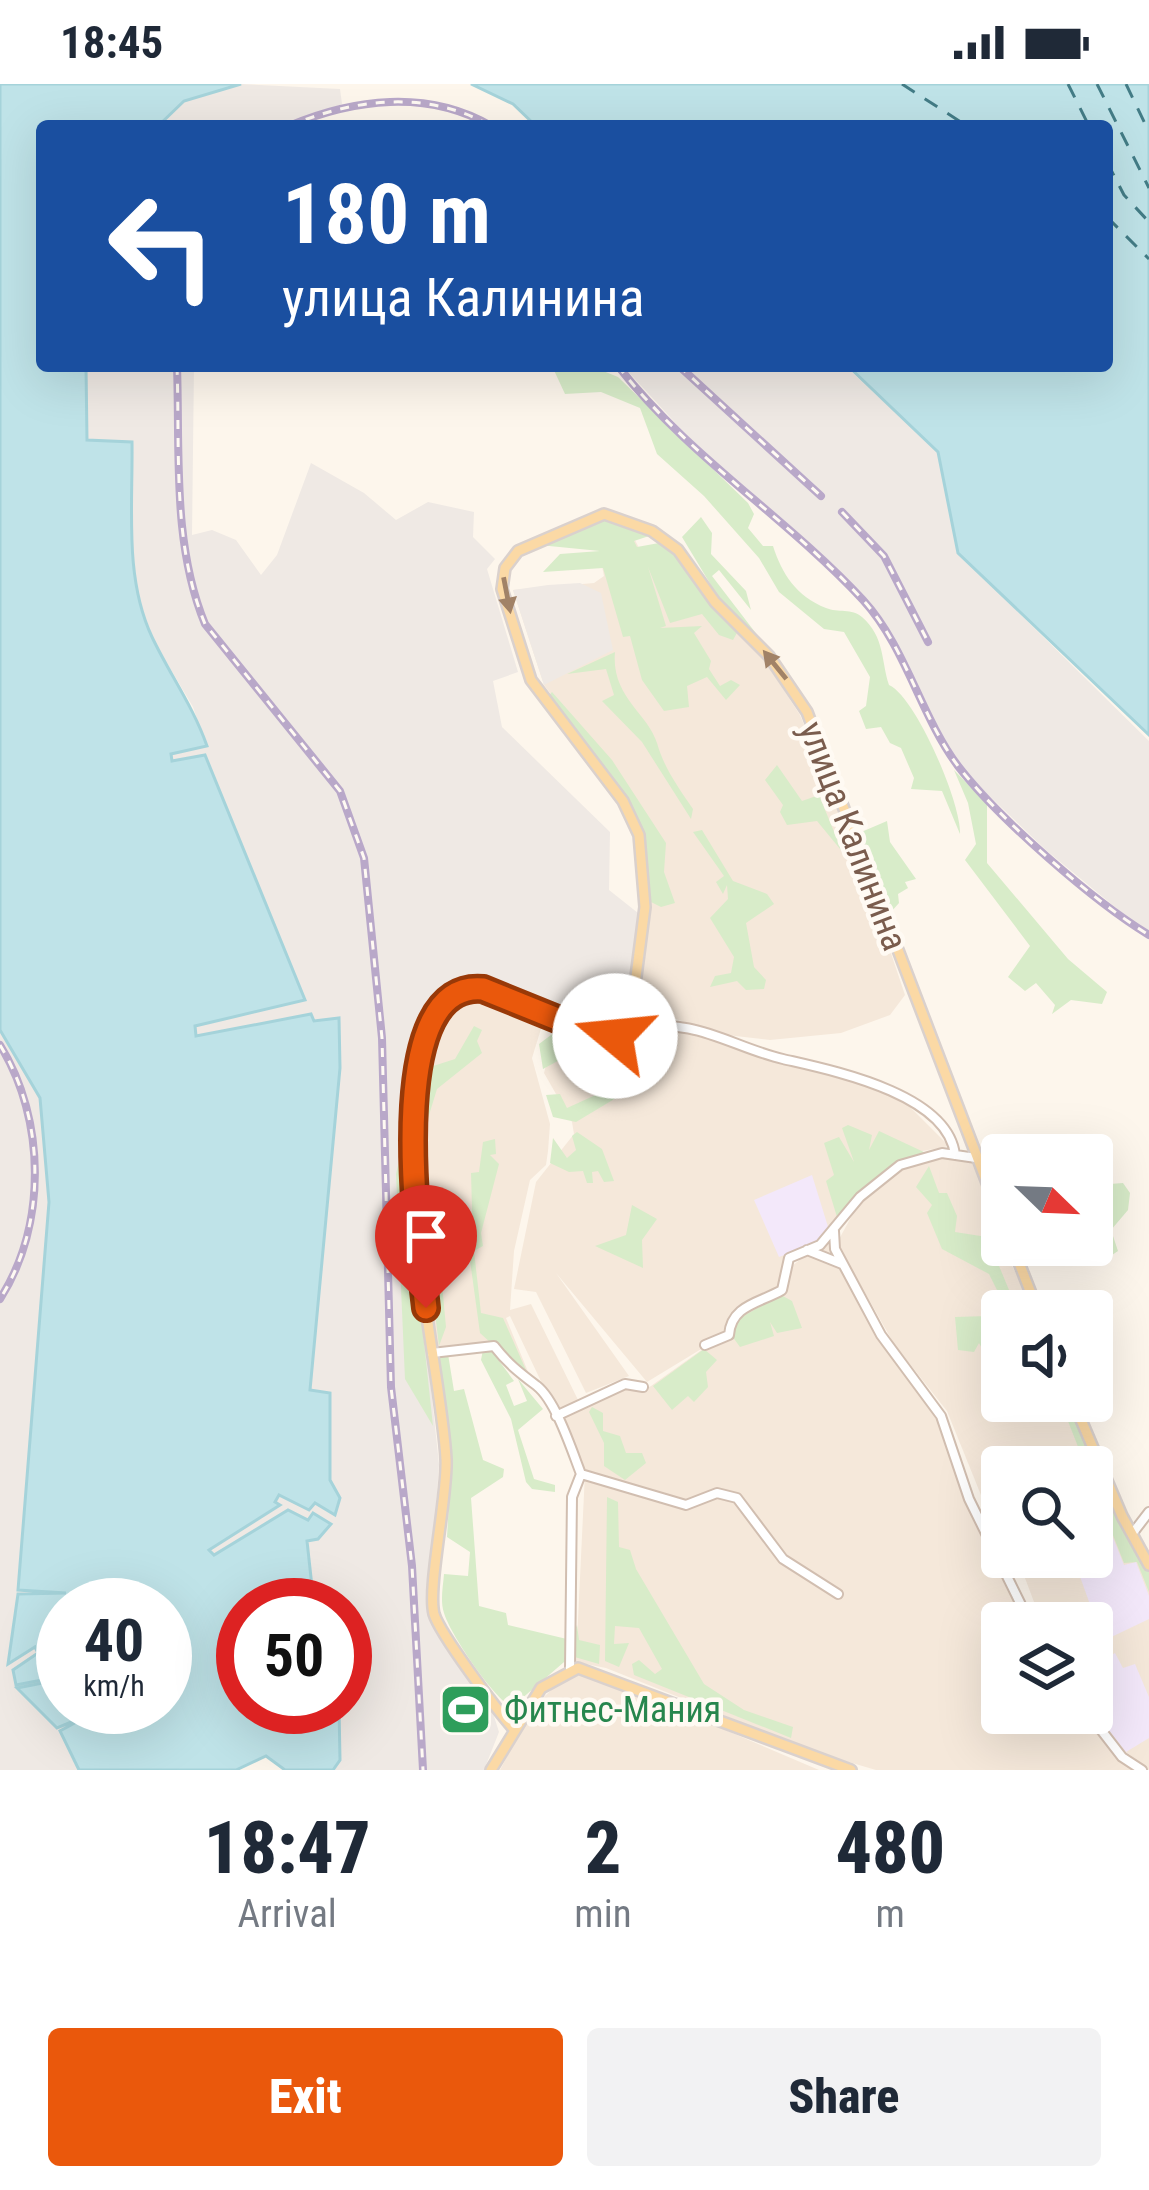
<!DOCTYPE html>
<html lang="en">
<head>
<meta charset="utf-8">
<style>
	body { margin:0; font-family:"Roboto Condensed",sans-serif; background:#f2f2f3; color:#1f2937; height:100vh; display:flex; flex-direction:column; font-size:45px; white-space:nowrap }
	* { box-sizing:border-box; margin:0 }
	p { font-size:39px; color:#747a83 }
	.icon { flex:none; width:66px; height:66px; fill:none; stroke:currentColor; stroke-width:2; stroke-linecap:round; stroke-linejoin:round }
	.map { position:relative; height:1686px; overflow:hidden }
	.drawer { display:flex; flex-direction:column; background:#fff; flex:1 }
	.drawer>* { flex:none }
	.top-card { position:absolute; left:36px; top:36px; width:1077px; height:252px; border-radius:12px; box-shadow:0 12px 48px #0002; background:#1a4fa0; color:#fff; overflow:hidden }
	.needle { width:78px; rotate:113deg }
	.tools { position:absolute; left:981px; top:1050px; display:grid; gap:24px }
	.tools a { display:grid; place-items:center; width:132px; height:132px; border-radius:12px; background:#fff; box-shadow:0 12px 48px #0002; font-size:60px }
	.speed { position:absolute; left:36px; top:1494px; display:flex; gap:24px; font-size:60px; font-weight:700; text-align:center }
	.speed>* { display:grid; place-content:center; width:156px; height:156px; border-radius:50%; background:#fff; box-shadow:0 12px 48px #0002; line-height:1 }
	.speed small { font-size:30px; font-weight:400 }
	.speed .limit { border:18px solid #d22; background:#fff; color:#111 }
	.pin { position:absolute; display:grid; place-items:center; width:102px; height:102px; color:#fff; margin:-123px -51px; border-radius:50% 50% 50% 0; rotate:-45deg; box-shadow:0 0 12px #0007 }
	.pin .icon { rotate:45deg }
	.me { position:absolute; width:132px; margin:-66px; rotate:287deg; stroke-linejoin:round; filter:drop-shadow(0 0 9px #0008) }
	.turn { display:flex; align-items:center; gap:42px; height:252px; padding:0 48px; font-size:54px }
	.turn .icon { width:156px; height:156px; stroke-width:2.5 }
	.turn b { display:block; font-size:84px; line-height:102px }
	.eta { display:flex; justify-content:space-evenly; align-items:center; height:204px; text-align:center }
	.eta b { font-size:72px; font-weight:800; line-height:84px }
	.button { display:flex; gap:24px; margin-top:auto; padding:24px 48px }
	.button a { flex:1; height:138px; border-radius:12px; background:#ea580c; color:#fff; font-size:48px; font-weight:800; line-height:138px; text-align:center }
	.button a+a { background:#f2f2f3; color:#1f2937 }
	.status { display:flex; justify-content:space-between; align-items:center; height:84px; padding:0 60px; background:#fff; direction:ltr }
	.status svg { height:33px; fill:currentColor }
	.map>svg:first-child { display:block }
</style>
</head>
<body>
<div class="status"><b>18:45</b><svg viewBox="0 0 49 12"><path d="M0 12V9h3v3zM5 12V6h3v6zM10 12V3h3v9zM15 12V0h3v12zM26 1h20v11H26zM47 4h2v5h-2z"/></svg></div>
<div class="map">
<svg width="1149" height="1686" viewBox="0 0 1149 1686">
	<rect width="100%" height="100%" fill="#fdf6ec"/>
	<path fill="#f5e8da" d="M635,456L669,524L704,513L761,571L800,631L857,768L905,911L890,931L841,949L770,956L718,950L676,935L637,939L649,817L643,751L623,707L544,601L513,506L594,499L604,492L598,462Z
		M507,913L544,935L532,974L550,1040L548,1067L546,1081L530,1096L514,1167L510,1226L531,1220L580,1320L556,1329L510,1232L506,1234L531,1295L489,1257L435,1266L415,1084L414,1040L424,980L448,921Z
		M557,941L604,963L655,946L678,945L780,978L829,985L906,1019L949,1062L907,1070L863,1101L835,1136L831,1173L795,1168L783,1177L781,1201L730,1231L726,1250L647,1298L556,1189L629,1292L586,1309L536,1208L514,1205L536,1098L574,1050L572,1038L544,989Z
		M943,1073L973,1078L1002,1161L1034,1227H1002V1317H1070L1126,1454L1149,1489V1686L1126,1668L1092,1625V1539H1042L1017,1473H1092V1383H1002V1463L947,1327L894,1260L837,1159L856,1124L898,1085Z
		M807,1170L841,1182L879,1252L949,1354L967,1416L1027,1539H1002V1629H1080L1137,1686H876L818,1669L606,1584L576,1578L585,1389L562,1333L630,1301L643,1306L651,1302L707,1262L730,1252L735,1234L786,1209L792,1182Z
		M579,1591L636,1608L819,1686H500L533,1623L561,1597Z"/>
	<path fill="#efe9e4" d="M241,0L340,5L342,20L288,42H158L184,17Z
		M86,282H194L192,451L212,446L236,456L261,491L277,471L311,379L364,409L396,436L428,418L474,428L473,453L495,475L487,485L518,588L493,597L502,643L610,748L609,806L638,829L632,882L616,938L598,939L511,902L465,899L440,918L411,976L401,1022L439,1380L429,1533L492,1626L499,1648L484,1686H333L340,1676L339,1623H345V1521H314L306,1457L312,1429L308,1436L288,1426L213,1471L209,1465L279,1411L314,1418L334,1431L340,1414L330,1396V1310L310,1307L340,984L339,935L196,953L194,942L305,915L205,671L172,678L170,670L206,662L193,623L151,552L87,356Z
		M623,282H845L938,368L958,469L1149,657V851L1047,767L962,686L866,519L728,396Z
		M548,501L580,499L601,509L613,566L544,601L513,506Z
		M0,946L40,1014L49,1118L18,1506L66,1509L18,1510L8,1578L35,1563L44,1594L63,1592L44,1597L57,1644L92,1628L60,1647L79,1686H0Z"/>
	<path fill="#f3e8fa" d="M812,1091L829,1146L816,1159L779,1173L754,1116Z
		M1092,1401L1124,1481L1136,1478L1149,1512V1535L1103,1557L1073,1473H1092Z
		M1115,1569L1123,1584L1135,1580L1149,1613V1654L1126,1668L1092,1625V1581Z"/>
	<path fill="#d8ecc9" d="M552,282H591L618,293L748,419L754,430L748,444L763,462H773C782,490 796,512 826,524C838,529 852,524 862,533C885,553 881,577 889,601C916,613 962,721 960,750L942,707L911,705L914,694L901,664L890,659L881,643L866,645L859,627L866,622L870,593L844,548L824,545L779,508L759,474L704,412L657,370L640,324L601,308L565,310Z
		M701,433L712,449L711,470L746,507L751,526L719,486L712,492L758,552L720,516L682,453Z
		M605,435L649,452L634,457L637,463L659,459L683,477L708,516L738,547L733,556L719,551L702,530L670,539L648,483L666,542L660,544L702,542L694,549L711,577L709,585L720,602L731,596L740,601L726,616L707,593L687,602L689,623L664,627L642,596L630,552L623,553L603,484L543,488L560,470L600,467L539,461Z
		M615,568C611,613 648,629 657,659C664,684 678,703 693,725L691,735L642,658L602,617L614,611L606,585L567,590Z
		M552,608L612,676L666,759L664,788L675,819L661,823L649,817C651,726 600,681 548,613Z
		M777,681L802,717L819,711L837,755L864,794L817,737L787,741L780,728L783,721L765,696Z
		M954,686L987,720V779L1068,875L1107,908L1102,920L1071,916L1052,930L1055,921L1036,899L1025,907L1008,893L1030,862L965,776L976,760L968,719Z
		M887,737L890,758L916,795L905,798L908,804L898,810L899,819L891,828L859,749Z
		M702,746L733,797L767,810L774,820L746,839L754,883L766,896L764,905L746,906L737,897L710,903L715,892L731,889L734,873L710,834L728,815L727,801L723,810L716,798L724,792L693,748Z
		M474,942L482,946L477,957L482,969L437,1005L422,1054L417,1040L427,984L455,975Z
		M563,942L605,958L627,950L633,958L614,969L578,966L543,985L539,960Z
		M608,976L619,977L623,985L616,1014L576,1038L553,1033L546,1011L560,1010L567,1024L600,1009L597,995L611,987Z
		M848,1041L872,1051L869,1066L879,1047L926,1069L893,1082L837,1133L826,1097L834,1091L824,1059L839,1053L854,1078L842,1044Z
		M577,1048L602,1065L614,1097L604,1098L598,1087L592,1088L593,1099H587L583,1087L569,1088L550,1079L553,1054L567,1074L576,1066L572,1052Z
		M495,1055L496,1070L490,1071L499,1080L481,1149L483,1162L474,1167L481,1229L503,1234L530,1295L480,1249L468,1162L473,1160L471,1089L479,1088L483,1058Z
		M416,1063H421L424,1107L435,1124L446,1243L439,1262L424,1137L419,1131Z
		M401,1068L404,1071L433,1342L405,1295L396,1090Z
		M929,1082L939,1109H947L957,1132L955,1148L987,1153L1014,1218L998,1208L989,1190L942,1165L927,1129L932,1121L916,1103Z
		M1123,1099L1130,1109L1128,1126L1111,1146L1118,1167L1112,1171L1092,1147V1115L1110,1100Z
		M632,1121L657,1135L642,1156L643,1184L595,1162L626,1151Z
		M781,1211L792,1217L802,1244L777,1249L770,1238L774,1252L740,1263L732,1252L736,1236Z
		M987,1232L994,1236L1002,1272L985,1270L979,1259L974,1268L958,1266L955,1233Z
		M704,1265L717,1276L706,1288L708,1303L694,1318L688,1312L672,1326L653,1302Z
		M483,1266H491L514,1297L506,1301L514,1322L527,1317L518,1295L543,1325L518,1346L534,1395L555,1401V1408L532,1405L526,1398L511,1335L481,1276Z
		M448,1270L454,1307L464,1305L483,1376L504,1385L503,1393L471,1414L479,1522L506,1529L508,1541L571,1556L577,1541L579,1556L600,1561L599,1580L571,1572L512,1623C495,1616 450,1550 444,1529C440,1517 443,1503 444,1490L468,1492L470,1468L447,1453L452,1368L438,1274Z
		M1062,1322L1073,1327L1118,1434L1149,1488V1508L1137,1478L1124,1479L1092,1398V1383H1086Z
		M592,1323L603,1329V1347L620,1352L626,1369H642L646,1379L625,1396L604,1382V1359L589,1328Z
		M607,1413L618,1418L619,1463L630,1466L636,1485L704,1600L744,1626L793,1643L791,1654L634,1591L632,1580L639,1576L655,1590L662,1585L639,1544L615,1542L614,1560L629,1559L619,1583L605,1577Z"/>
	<path fill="#bfe3e8" stroke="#a5d3da" stroke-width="3" d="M0,0H241L184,17L158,42H42V282H86L87,356L132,358C133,422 124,494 152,553C170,591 193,622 207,662L171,670L172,677L205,671L305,916L195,942L196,952L311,930L314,937L339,934L340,984L310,1306L330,1309V1396L340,1414L335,1431L315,1419L309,1426L279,1411L275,1418L280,1421L209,1466L214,1471L288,1426L308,1436L313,1429L331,1440L318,1455L307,1457L314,1521H243V1623H339L340,1676L333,1686H285L266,1672L236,1686H79L60,1647L93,1629L57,1644L17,1604L63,1595V1623H165V1521H63V1592L16,1601L13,1586L38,1569L35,1563L8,1580L18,1510L66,1509L18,1506L49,1118L40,1014L0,946Z
		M471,0H1149V651L958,469L938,368L848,282H1107V42H536L513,20Z"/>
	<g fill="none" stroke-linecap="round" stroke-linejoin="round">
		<path stroke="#437c86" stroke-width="3" stroke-dasharray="15 12" stroke-linecap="butt" d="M902,0L967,42
			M1068,0L1089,42
			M1097,0L1149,104
			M1126,0L1149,48
			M1107,78L1124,111L1149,138
			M1107,133L1149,175"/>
		<defs>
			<path id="minor" d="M629,939L638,947C689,930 734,964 783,975C830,986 948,1009 955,1071
				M834,1147L835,1165L881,1251L941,1332L969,1415L1030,1539
				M807,1166L842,1180
				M705,1261L729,1251C731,1221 760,1219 782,1206L789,1174L820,1161L860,1113L900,1081L942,1069L976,1074
				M432,1269L494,1262C508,1280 520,1289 537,1302C556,1317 572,1367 581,1390L572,1413L570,1584
				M556,1332L625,1300L643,1303
				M581,1390L686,1421L717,1409L737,1414L783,1475L838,1510
				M1132,1450L1149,1428
				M1088,1629L1122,1673L1142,1686"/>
			<path id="major" d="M1012,1161L1038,1227
				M1073,1317L1122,1432L1149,1481
				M513,1644C497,1626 440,1550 434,1530C427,1504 448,1411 446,1375C441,1268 359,972 466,905C513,901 586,965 620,949L631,931L645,823L639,751L623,717L531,596L502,505L505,484L518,467L604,430L652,447L678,466L715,518L769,572L807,628L1002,1138
				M491,1686L541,1604L578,1584L851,1686"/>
		</defs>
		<use href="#minor" stroke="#d1beb0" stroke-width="12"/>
		<use href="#major" stroke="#dad1cd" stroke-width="14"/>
		<use href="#minor" stroke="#fff" stroke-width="8"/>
		<use href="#major" stroke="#fbd9a5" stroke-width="9"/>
		<defs>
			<path id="rail" d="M289,42C353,15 427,5 491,42
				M177,282C180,368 172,460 205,540L340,707L364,774L382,954L391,1303L412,1482L423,1686
				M618,282C688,372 786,433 863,516C906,563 920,631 958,682C998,734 1093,817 1149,851
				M679,282L821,412
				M842,428L884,472L928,558
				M0,961C46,1036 47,1141 0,1215"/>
		</defs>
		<use href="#rail" stroke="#b9a8c9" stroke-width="8"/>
		<use href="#rail" stroke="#fffaf3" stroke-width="3" stroke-dasharray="9" stroke-linecap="butt"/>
	</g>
	<defs><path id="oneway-solid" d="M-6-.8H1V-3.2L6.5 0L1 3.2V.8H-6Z" transform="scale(3)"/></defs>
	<g fill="#a18267">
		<use href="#oneway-solid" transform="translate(507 511) rotate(79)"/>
		<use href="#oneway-solid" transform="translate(775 581) rotate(-129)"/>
	</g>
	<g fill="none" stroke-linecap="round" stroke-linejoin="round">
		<defs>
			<path id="route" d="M426,1224C420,1167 379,895 483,905L599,952H615"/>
		</defs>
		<use href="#route" stroke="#983908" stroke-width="30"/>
		<use href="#route" stroke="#ea580c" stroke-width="21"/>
	</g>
	<defs>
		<symbol id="stadium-square" viewBox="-11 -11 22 22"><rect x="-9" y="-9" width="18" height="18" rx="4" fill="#2e9e5b" stroke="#fffaf3"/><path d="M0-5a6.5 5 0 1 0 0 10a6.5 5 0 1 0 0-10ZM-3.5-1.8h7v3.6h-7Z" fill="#fff"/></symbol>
	</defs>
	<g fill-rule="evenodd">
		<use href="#stadium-square" x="436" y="1596" width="59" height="59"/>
	</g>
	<g text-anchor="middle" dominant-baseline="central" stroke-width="9" stroke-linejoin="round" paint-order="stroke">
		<g font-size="36" fill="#7a5c4d" stroke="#fffaf3">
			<text transform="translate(853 752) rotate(69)">улица Калинина</text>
		</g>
		<g font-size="36" fill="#27864d" stroke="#fffaf3" text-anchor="start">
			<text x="504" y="1626">Фитнес-Мания</text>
		</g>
	</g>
</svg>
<div class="tools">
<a><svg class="needle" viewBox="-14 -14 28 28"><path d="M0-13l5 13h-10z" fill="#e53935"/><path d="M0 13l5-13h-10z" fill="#747a83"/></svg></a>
<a><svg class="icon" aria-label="sound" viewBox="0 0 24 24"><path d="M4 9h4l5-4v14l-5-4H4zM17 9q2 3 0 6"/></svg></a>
<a><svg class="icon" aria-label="search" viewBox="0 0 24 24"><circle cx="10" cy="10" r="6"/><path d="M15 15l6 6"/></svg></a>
<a><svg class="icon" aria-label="layers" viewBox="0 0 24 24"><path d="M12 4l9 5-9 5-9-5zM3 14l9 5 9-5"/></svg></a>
</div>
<div class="speed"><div>40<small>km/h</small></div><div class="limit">50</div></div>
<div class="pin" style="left:426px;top:1224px;background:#d93025"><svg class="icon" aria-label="arrive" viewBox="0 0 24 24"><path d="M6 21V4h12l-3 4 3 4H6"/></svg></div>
<svg class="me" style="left:615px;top:952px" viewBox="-20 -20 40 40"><circle r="19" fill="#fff"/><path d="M0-13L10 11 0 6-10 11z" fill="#ea580c"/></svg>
<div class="top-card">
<div class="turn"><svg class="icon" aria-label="left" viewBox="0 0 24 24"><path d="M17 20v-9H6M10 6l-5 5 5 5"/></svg><div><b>180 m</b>улица Калинина</div></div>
</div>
</div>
<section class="drawer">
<div class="eta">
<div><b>18:47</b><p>Arrival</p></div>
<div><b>2</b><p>min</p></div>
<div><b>480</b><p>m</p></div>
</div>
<div class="button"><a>Exit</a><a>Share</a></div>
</section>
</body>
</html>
